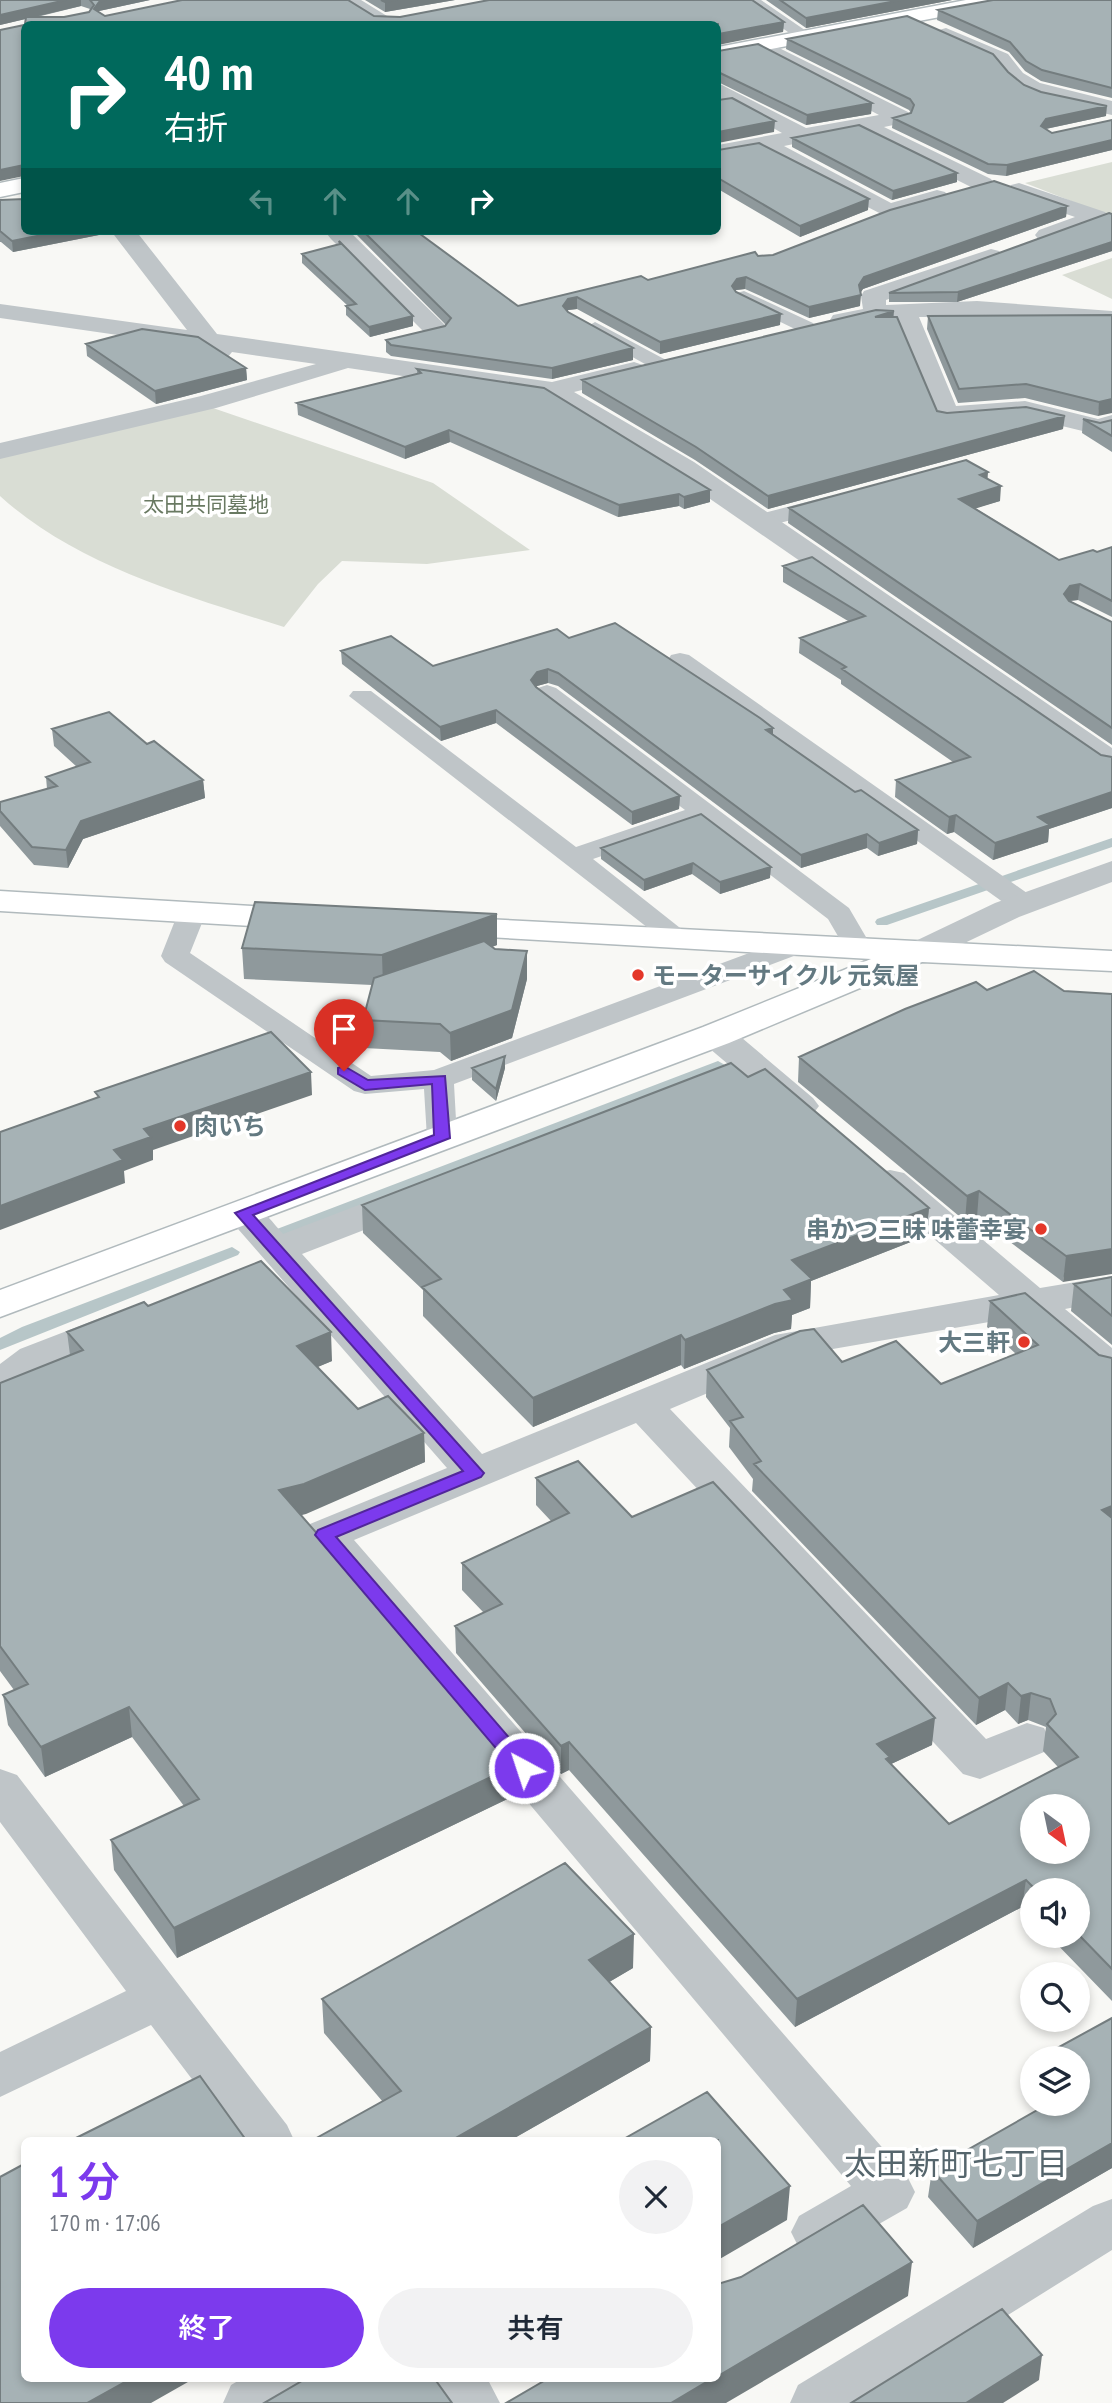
<!DOCTYPE html>
<html lang="ja">
<head>
<meta charset="utf-8">
<style>
	body { margin:0; font-family:"PT Sans Narrow","Noto Sans JP",sans-serif; background:#f2f2f3; color:#1f2937; height:100vh; display:flex; flex-direction:column; font-size:26px; white-space:nowrap }
	* { box-sizing:border-box; margin:0 }
	p { font-size:23px; color:#747a83 }
	.icon { flex:none; width:38px; height:38px; fill:none; stroke:currentColor; stroke-width:2; stroke-linecap:round; stroke-linejoin:round }
	.map { position:relative; flex:1; overflow:hidden }
	.sheet { position:absolute; left:21px; top:2137px; width:700px; height:245px; display:flex; flex-direction:column; background:#fff; border-radius:10px; box-shadow:0 4px 10px #0003 }
	.sheet>* { flex:none }
	.guide { position:absolute; left:21px; top:21px; width:700px; height:214px; border-radius:10px; box-shadow:0 4px 10px #0003; background:#00695c; color:#fff; overflow:hidden }
	.needle { width:46px; rotate:147deg }
	.controls { position:absolute; left:1020px; top:1794px; display:grid; gap:14px }
	.controls a { display:grid; place-items:center; width:70px; height:70px; border-radius:50%; background:#fff; box-shadow:0 4px 10px #0003; font-size:35px }
	.pin { position:absolute; display:grid; place-items:center; width:60px; height:60px; color:#fff; margin:-72px -30px; border-radius:50% 50% 50% 0; rotate:-45deg; box-shadow:0 0 7px #0007 }
	.pin .icon { rotate:45deg }
	.me { position:absolute; width:77px; margin:-38px; rotate:320deg; stroke-linejoin:round; filter:drop-shadow(0 0 5px #0008) }
	.turn { display:flex; align-items:center; gap:24px; height:147px; padding:0 28px; font-size:32px }
	.turn .icon { width:91px; height:91px; stroke-width:2.5 }
	.turn b { display:block; font-size:49px; line-height:60px }
	.lanes { display:flex; align-items:center; height:66px; padding:0 28px; background:#0003; justify-content:center; gap:35px; direction:ltr }
	.lanes .off { opacity:.35 }
	.round { display:grid; place-items:center; flex:none; width:74px; height:74px; border-radius:37px; background:#f2f2f3 }
	.overview { display:flex; align-items:center; justify-content:space-between; height:119px; padding:0 28px }
	h1 { font-size:42px; font-weight:600; line-height:52px; color:#7c3aed }
	.cta { display:flex; gap:14px; margin-top:auto; padding:14px 28px }
	.cta a { flex:1; height:80px; border-radius:42px; background:#7c3aed; color:#fff; font-size:28px; font-weight:600; line-height:80px; text-align:center }
	.cta a+a { background:#f2f2f3; color:#1f2937 }
	.map>svg:first-child { display:block }
</style>
</head>
<body>
<div class="map">
<svg width="1112" height="2403" viewBox="0 0 1112 2403">
	<rect width="100%" height="100%" fill="#f8f8f5"/>
	<path fill="#d9ddd4" d="M1112,162V217L1025,183Z
		M1112,258V299L1062,275Z
		M210,407L433,483L530,550L427,564L342,561L318,584L284,627C187,596 77,566 0,496V455Z"/>
	<g fill="none" stroke-linecap="round" stroke-linejoin="round">
		<path fill="#b7c6c8" fill-rule="evenodd" d="M1112,838V847L887,925H877L875,922L877,919Z
			M718,1061L725,1065L723,1068L289,1235L283,1237L275,1232L277,1229Z
			M232,1247L240,1252L238,1255L0,1350V1338L22,1327Z"/>
		<defs>
			<path id="secondary" d="M966,0H1008L998,6L718,59V47Z
				M24,178V192L0,197V183Z
				M0,891L302,909L314,912L319,919L314,926L302,929L0,911Z
				M446,917L1112,951V971L922,962L729,1043L0,1317V1290L703,1027L871,959L434,934L429,927L434,920Z"/>
		</defs>
		<use href="#secondary" stroke="#b1babd" stroke-width="3"/>
		<path fill="#bfc5c8" fill-rule="evenodd" d="M742,0H761L815,37L807,42L801,41Z
			M744,291L813,323L816,327L813,331H799L737,301L734,297L737,293Z
			M595,322L666,360L669,364L666,368H652L588,332L585,328Z
			M830,496L841,503L838,508L760,528L749,521L752,516Z
			M680,653L689,655L1034,898L1038,904L1034,910H1014L671,665L668,660L671,655Z
			M547,685L556,688L849,908L873,949L869,955L859,957L849,955L828,919L701,822L593,859L694,939L690,945L680,947L670,945L349,696L353,691H371L576,847L685,810L538,698L534,693L538,688Z
			M192,905L202,907L206,913L190,953L371,1076L434,1070L787,939L797,937L807,939L811,945L807,951L454,1084L457,1138L453,1145L442,1147L431,1145L427,1138L424,1089L365,1094L354,1091L165,962L161,956L178,913L182,907Z"/>
		<path fill="#bfc5c8" fill-rule="evenodd" d="M336,0H361L400,24H376Z
			M946,28L1008,54L1023,73L1040,83L1112,101V115L1041,100L1024,93L1009,81L994,62L939,38L936,34L939,30Z
			M763,40L908,112L911,117L908,122L884,127L991,179L994,184L991,189H975L859,131L784,146L891,203L937,190L945,192L949,197L945,202L889,218L759,151L718,159V145L782,133L718,97V83L806,128L879,115L756,50L753,46Z
			M1019,183L1105,212L1109,217L1105,222L1055,240H1039L1035,235L1039,230L1075,217L1011,195L1008,190L1011,185Z
			M111,231H136L217,334L552,382L634,362L643,365L647,370L643,375L574,392L694,462L1112,748V772L1101,769L674,474L545,397L348,368L216,408L0,459V443L201,396L316,364L232,352L228,357C215,361 210,357 201,347L0,318V304L187,330Z
			M329,231H349L445,325L449,330L445,335H427L331,239L327,234Z
			M991,249L999,251L1003,256L999,261L886,300V305L977,301L1112,311V325L1011,317H919L956,406L1025,401L1098,419L1112,415V432L1099,435L1025,417L946,423L937,421L895,319L842,327L833,325L830,320L833,315L863,309L861,296L864,291Z
			M1112,861V882L1019,917L929,960L917,963L905,960L900,953L905,946L995,903Z
			M716,1024L729,1027L813,1098L819,1106L813,1114L800,1117L787,1114L703,1043L698,1035L703,1027Z
			M890,1170L904,1173L1040,1288L1112,1276V1300L1065,1309L1112,1348V1383L1097,1379L1024,1316L798,1355L670,1409L986,1739L1027,1723L1044,1728L1050,1740L1044,1752L980,1779L963,1774L636,1423L354,1540L907,2176L915,2192L907,2208L837,2248L818,2255L799,2248L791,2232L799,2216L851,2186L303,1535L310,1524L447,1468L224,1213L229,1205C256,1198 266,1215 283,1234L398,1190L412,1186L426,1190L431,1198L426,1206L302,1254L482,1454L775,1335L999,1295L876,1189L871,1181L876,1173Z
			M116,1312L130,1316L136,1325L130,1334L48,1367L15,1394L0,1398V1364L20,1349Z
			M0,1769L17,1775L287,2125L294,2140H238L151,2025L0,2097V2052L126,1991L0,1822Z
			M1112,2199V2250L867,2403H790L798,2385L1093,2206Z
			M243,2378H323L315,2396L302,2403H223L231,2385Z
			M424,2378H487L500,2403H438Z"/>
		<use href="#secondary" fill="#fff" fill-rule="evenodd"/>
	</g>
	<path fill="#8f999c" fill-rule="evenodd" d="M0,0H150L99,11V12L105,16H374L784,22L783,32L25,19L0,25ZM81,6L90,9L89,12L64,17H37Z
		M365,0H455L385,12Z
		M766,0H952L806,28Z
		M1112,0V98L1041,81L1025,71L1009,52L937,20L938,10Z
		M787,39L1008,72L1024,85L1106,116L1046,129L1052,133L1112,120V150L1006,176L988,174L892,128L893,118L911,113L909,110L786,49Z
		M718,51L872,103L871,114L806,125L718,82Z
		M792,138L957,173V182L892,200L792,147Z
		M718,150L868,210L800,237L718,189Z
		M0,200L110,231L109,233L13,252L1,242H0Z
		M1067,206L1066,217L863,289L860,293V306L809,318L745,289L736,290V291L780,325L660,354L577,309L568,310V312L633,348V360L552,379L391,356L386,352V340L445,326L446,325L353,231H416L518,306L648,280L758,256L773,255Z
		M1112,214V251L957,302H889V293Z
		M302,254L413,326L370,337L346,315V306H348L302,263Z
		M1112,315L1098,416L1025,398L958,403L927,329L928,316Z
		M894,317L937,411L1063,429L768,509L695,460L582,393V380Z
		M86,344L246,368L247,380L156,404L87,356Z
		M417,369L710,490V502L684,509L679,506L618,517L450,442L405,459L298,415L297,403L417,374Z
		M1083,419L1100,423L1112,420V452L1082,433Z
		M987,479L1000,501L975,508L1059,560L1097,552L1112,547V617L1078,600L1070,601L1112,622V745L788,523L789,508Z
		M783,566L1101,755L1112,757V808L1049,829L1048,842L993,860L954,832L947,834L895,797L896,780L953,762L841,684V680L799,653L800,638L848,621L783,582Z
		M569,638L773,728V734L855,792L918,830L917,844L878,856L867,848L801,868L558,686L548,683L537,686L536,687L680,796L679,809L632,825L496,723L441,741L342,664L341,651L433,666Z
		M52,729L147,744L203,780L205,798L83,839L68,868L34,865L0,826V811L47,789L46,777L77,767L54,746Z
		M701,814L770,878L720,894L692,874L644,891L601,859V848Z
		M497,945L492,947L527,979L512,1038L451,1061L440,1052L364,1048L363,1020L372,985L244,979L242,948Z
		M987,990L1112,994L1063,1282L977,1217L965,1221L798,1082L799,1057Z
		M472,1068H505L496,1101L472,1080Z
		M748,1077L929,1208L926,1236L811,1281L810,1308L792,1315L791,1329L774,1333L684,1369L681,1365L533,1427L423,1316V1290L363,1233L362,1205Z
		M1112,1277V1345L1071,1311L1074,1284Z
		M990,1301L1099,1355L1112,1358V2001L1049,1936H1078V1890H1032V1918L1022,1907L795,2027L569,1770L561,1774L456,1653L455,1626L484,1613L462,1590V1563L551,1521L536,1505V1478L632,1517L932,1745L891,1764L949,1824L1058,1767L1043,1751L1046,1727L1028,1720L1018,1724L1005,1710L976,1725L752,1491L753,1479L729,1447L730,1428L706,1397L707,1370L842,1362L941,1384L1016,1354L987,1327Z
		M148,1306L332,1361L317,1367L358,1409L424,1433L425,1462L301,1515L518,1794L177,1958L114,1870L111,1840L184,1806L132,1737L45,1777L8,1725L3,1695L14,1690L0,1671V1383L70,1355L67,1332Z
		M633,1968L609,1982L651,2027L650,2061L511,2140H313L383,2102L324,2033L322,1999Z
		M1112,2018V2168L973,2248L928,2197L932,2170L1078,2104V2058H1048V2053Z"/>
	<path fill="#747d7f" d="M66,0H81V6L0,25V15Z
		M106,0H150L99,11L94,18V9L99,2Z
		M397,0H455L385,12V2Z
		M901,0H952L806,28V18Z
		M784,22L783,32L718,45V34Z
		M872,103L871,114L806,125L807,115Z
		M1107,106L1106,116L1045,129L1041,126L1046,119Z
		M775,121L774,132L718,143V132Z
		M1112,140V150L1006,176L1007,165Z
		M24,165V176L0,181V170Z
		M957,173V182L892,200L893,191Z
		M869,199L868,210L800,237V226Z
		M1067,206L1066,217L863,289L859,295H861L860,306L809,318V307L859,285L864,277Z
		M62,231H110L109,233L13,252L12,241Z
		M1112,242V251L957,302L958,292Z
		M746,277L745,289L736,290L731,297L732,286L737,279Z
		M577,297V309L568,310L563,317V306L568,299Z
		M894,311L893,323L875,317Z
		M781,314L780,325L660,354V342Z
		M413,316V326L370,337L369,327Z
		M633,348V360L552,379V368Z
		M246,368L247,380L156,404L155,391Z
		M1112,399V413L1098,416L1099,402Z
		M1065,416L1063,429L768,509V496Z
		M449,430L450,442L405,459V447Z
		M988,472L987,487L980,475Z
		M1001,486L1000,501L958,514L959,499Z
		M710,490V502L684,509V497Z
		M679,494V506L618,517L619,505Z
		M1080,584L1078,600L1068,601L1064,594L1070,586Z
		M548,669V683L537,686L531,693V680L537,672Z
		M496,710V723L441,741L440,727Z
		M773,728V741L766,730Z
		M203,780L205,798L83,839L68,868L66,850L81,821Z
		M1112,792V808L1049,829L1048,842L993,860L995,843L1038,817Z
		M680,796L679,809L632,825V812Z
		M956,815L954,832L947,834L949,817Z
		M918,830L917,844L878,856L879,843Z
		M867,834V848L801,868V855Z
		M693,863L692,874L644,891V880Z
		M771,867L770,878L720,894V882Z
		M497,914V945L383,986L382,955Z
		M527,951V979L512,1038L451,1061L450,1033Z
		M505,1056V1068L496,1101V1089Z
		M311,1072L312,1095L153,1150V1160L124,1171L125,1183L0,1230V1206L144,1129Z
		M979,1191L977,1217L965,1221L967,1196Z
		M929,1208L926,1236L811,1281L810,1308L792,1315L791,1329L774,1333L684,1369L685,1340L784,1290L792,1260Z
		M1112,1249V1274L1063,1282L1066,1256Z
		M331,1332L332,1361L299,1375L297,1346Z
		M681,1335V1365L533,1427V1398Z
		M424,1433L425,1462L306,1514L281,1520L279,1490Z
		M1112,1506V1531L1102,1510Z
		M1008,1683L1005,1710L976,1725L979,1698Z
		M1031,1693L1028,1720L1018,1724L1021,1696Z
		M129,1707L132,1737L45,1777L41,1747Z
		M935,1718L932,1745L889,1765L877,1744Z
		M569,1742V1770L561,1774V1746Z
		M518,1764V1794L177,1958L174,1928Z
		M1026,1880L1022,1907L795,2027L797,1999Z
		M634,1934L633,1968L589,1994V1960Z
		M651,2027L650,2061L511,2140H452Z
		M1112,2143V2168L973,2248L977,2221Z
		M790,2186L787,2220L718,2260V2227Z
		M912,2262L908,2296L726,2403H671L713,2378H718V2376Z
		M1042,2355L1039,2380L1003,2403H966Z
		M132,2378H195L151,2403H87Z"/>
	<path fill="#a6b2b5" stroke="#747d7f" stroke-width="2" fill-rule="evenodd" d="M0,0H66L0,15Z
		M90,0H106L99,2L94,9L105,16L182,0H348L374,16L400,17L489,0H752L784,22L718,34V39V24H25L26,17H64L89,12L94,5Z
		M381,0H397L385,2Z
		M780,0H901L806,18Z
		M993,0H1112V88L1042,70L1026,61L1010,42L938,10Z
		M907,16L993,54L1008,72L1024,85L1041,92L1107,106L1046,119L1041,126L1052,133L1112,120V140L1007,165L988,164L893,118L911,113L914,105L910,99L787,39Z
		M24,25V165L0,170V30Z
		M758,44L872,103L807,115L718,72V51Z
		M732,98L775,121L718,132V137V100Z
		M859,125L957,173L893,191L792,138Z
		M759,143L869,199L800,226L718,178V150Z
		M994,181L1067,206L864,277L859,285L861,295L809,307L746,277L737,279L732,286L736,292L781,314L660,342L577,297L568,299L563,306L568,312L633,348L552,368L391,345L386,340L445,326L451,318L363,231H416L518,306L641,276L648,280L755,252L758,256L773,255L890,210Z
		M24,199V231H62L12,241L0,231V200Z
		M1109,213L1112,214V242L958,292L889,293Z
		M339,241L413,316L369,327L346,306L356,304L302,254L340,244Z
		M876,310L894,311L875,317H897L937,411L947,413L1026,407L1065,416L768,496L696,447L582,380Z
		M1112,315V399L1099,402L1026,384L959,389L928,316Z
		M142,329L198,337L246,368L155,391L86,344Z
		M417,369L544,388L710,490L684,497L679,494L619,505L449,430L405,447L297,403L421,373Z
		M1083,419L1100,423L1112,420V436Z
		M966,460L988,472L980,475L1001,486L959,499L1059,560L1093,550L1097,552L1112,547V601L1080,584L1070,586L1064,594L1069,601L1112,622V728L789,508Z
		M812,557L1101,755L1112,757V792L1038,817L1050,825L995,843L956,815L949,817L896,780L970,757L842,669L846,667L800,638L865,616L783,566Z
		M615,623L760,718L773,728L766,730L855,792L861,790L918,830L879,843L867,834L801,855L558,673L548,669L537,672L531,680L536,687L680,796L632,812L496,710L440,727L341,651L391,636L433,666L557,629L569,638Z
		M109,712L147,744L154,741L203,780L81,821L66,850L32,847L0,811V802L57,786L46,777L90,762L52,729Z
		M701,814L771,867L720,882L693,863L644,880L601,848Z
		M255,902L497,914L382,955L242,948Z
		M484,941L495,949L527,951L512,1010L450,1033L440,1024L363,1020L374,978Z
		M1034,971L1064,991L1112,994V1249L1066,1256L979,1191L967,1196L799,1057L905,1009L976,982L987,990Z
		M271,1032L311,1072L144,1129L151,1137L114,1150L123,1160L0,1206V1132L99,1097L95,1092Z
		M505,1056L496,1089L472,1068Z
		M731,1063L748,1077L765,1069L929,1208L792,1260L812,1279L784,1290L793,1300L775,1304L685,1340L681,1335L533,1398L422,1287L441,1279L362,1205Z
		M261,1261L331,1332L297,1346L358,1409L388,1396L424,1433L304,1484L279,1490L518,1764L174,1928L111,1840L199,1799L129,1707L41,1747L3,1695L28,1684L0,1646V1383L83,1350L67,1332L144,1302L148,1306Z
		M1112,1277V1316L1074,1284Z
		M1025,1293L1099,1355L1112,1358V1506L1102,1510L1112,1518V1969L1078,1934V1890H1036L1026,1880L797,1999L569,1742L561,1746L455,1626L502,1604L462,1563L569,1513L536,1478L578,1461L632,1517L713,1482L935,1718L877,1744L890,1757L886,1759L949,1824L1078,1757L1047,1724L1056,1714L1050,1699L1031,1693L1021,1696L1008,1683L979,1698L754,1464L761,1461L730,1421L743,1417L707,1370L800,1331L814,1329L842,1362L896,1341L941,1384L1038,1345L990,1301ZM1032,1806H1078V1852H1032Z
		M565,1863L634,1934L589,1960L651,2027L452,2140H313L401,2091L322,1999Z
		M1112,2018V2143L977,2221L932,2170L1048,2104H1078V2087L1079,2086L1078,2084V2058H1053L1048,2053Z
		M200,2076L246,2140H72Z
		M707,2092L790,2186L718,2227V2284L741,2277L863,2205L912,2262L718,2376V2140H622Z
		M24,2164V2378H132L87,2403H0V2177Z
		M1002,2309L1042,2355L966,2403H851Z
		M307,2378H434L452,2403H264Z
		M549,2378H713L671,2403H506Z"/>
	<path fill="#7c3aed" stroke="#51269a" stroke-width="2" d="M344,1066L368,1080L445,1076L450,1138L253,1215L484,1473L481,1477L336,1537L531,1763L534,1768L531,1773H517L315,1535L318,1530L463,1471L235,1213L434,1135L432,1084L365,1090L338,1074V1068Z"/>
	<g fill="#e43729" stroke="#fff" stroke-width="2.5">
		<circle cx="638" cy="975" r="7"/>
		<circle cx="180" cy="1126" r="7"/>
		<circle cx="1041" cy="1229" r="7"/>
		<circle cx="1024" cy="1342" r="7"/>
	</g>
	<g text-anchor="middle" dominant-baseline="central" stroke-width="7" stroke-linejoin="round" paint-order="stroke">
		<g font-size="21" fill="#697962" stroke="#fff">
			<text x="206" y="504">太田共同墓地</text>
		</g>
		<g font-size="24" font-weight="bold" fill="#637981" stroke="#fff" text-anchor="start">
			<text x="652" y="975">モーターサイクル 元気屋</text>
			<text x="194" y="1126">肉いち</text>
			<text x="1027" y="1229" text-anchor="end">串かつ三昧 味蕾幸宴</text>
			<text x="1010" y="1342" text-anchor="end">大三軒</text>
		</g>
		<g font-size="32" fill="#55656c" stroke="#fff">
			<text x="956" y="2163">太田新町七丁目</text>
		</g>
	</g>
</svg>
<div class="controls">
<a><svg class="needle" viewBox="-14 -14 28 28"><path d="M0-13l5 13h-10z" fill="#e53935"/><path d="M0 13l5-13h-10z" fill="#747a83"/></svg></a>
<a><svg class="icon" aria-label="sound" viewBox="0 0 24 24"><path d="M4 9h4l5-4v14l-5-4H4zM17 9q2 3 0 6"/></svg></a>
<a><svg class="icon" aria-label="search" viewBox="0 0 24 24"><circle cx="10" cy="10" r="6"/><path d="M15 15l6 6"/></svg></a>
<a><svg class="icon" aria-label="layers" viewBox="0 0 24 24"><path d="M12 4l9 5-9 5-9-5zM3 14l9 5 9-5"/></svg></a>
</div>
<div class="pin" style="left:344px;top:1071px;background:#d93025"><svg class="icon" aria-label="arrive" viewBox="0 0 24 24"><path d="M6 21V4h12l-3 4 3 4H6"/></svg></div>
<svg class="me" style="left:524px;top:1768px" viewBox="-20 -20 40 40"><circle r="17" fill="#7c3aed" stroke="#fff" stroke-width="3"/><path d="M0-11L8 9 0 5-8 9z" fill="#fff"/></svg>
<div class="guide">
<div class="turn"><svg class="icon" aria-label="right" viewBox="0 0 24 24"><path d="M7 20v-9h11M14 6l5 5-5 5"/></svg><div><b>40 m</b>右折</div></div>
<div class="lanes"><svg class="icon off" aria-label="left" viewBox="0 0 24 24"><path d="M17 20v-9H6M10 6l-5 5 5 5"/></svg><svg class="icon off" aria-label="ahead" viewBox="0 0 24 24"><path d="M12 20V5M6 11l6-6 6 6"/></svg><svg class="icon off" aria-label="ahead" viewBox="0 0 24 24"><path d="M12 20V5M6 11l6-6 6 6"/></svg><svg class="icon" aria-label="right" viewBox="0 0 24 24"><path d="M7 20v-9h11M14 6l5 5-5 5"/></svg></div>
</div>
<section class="sheet">
<div class="overview"><div><h1>1 分</h1><p>170 m · 17:06</p></div><a class="round"><svg class="icon" aria-label="close" viewBox="0 0 24 24"><path d="M6 6l12 12M18 6L6 18"/></svg></a></div>
<div class="cta"><a>終了</a><a>共有</a></div>
</section>
</div>
</body>
</html>
